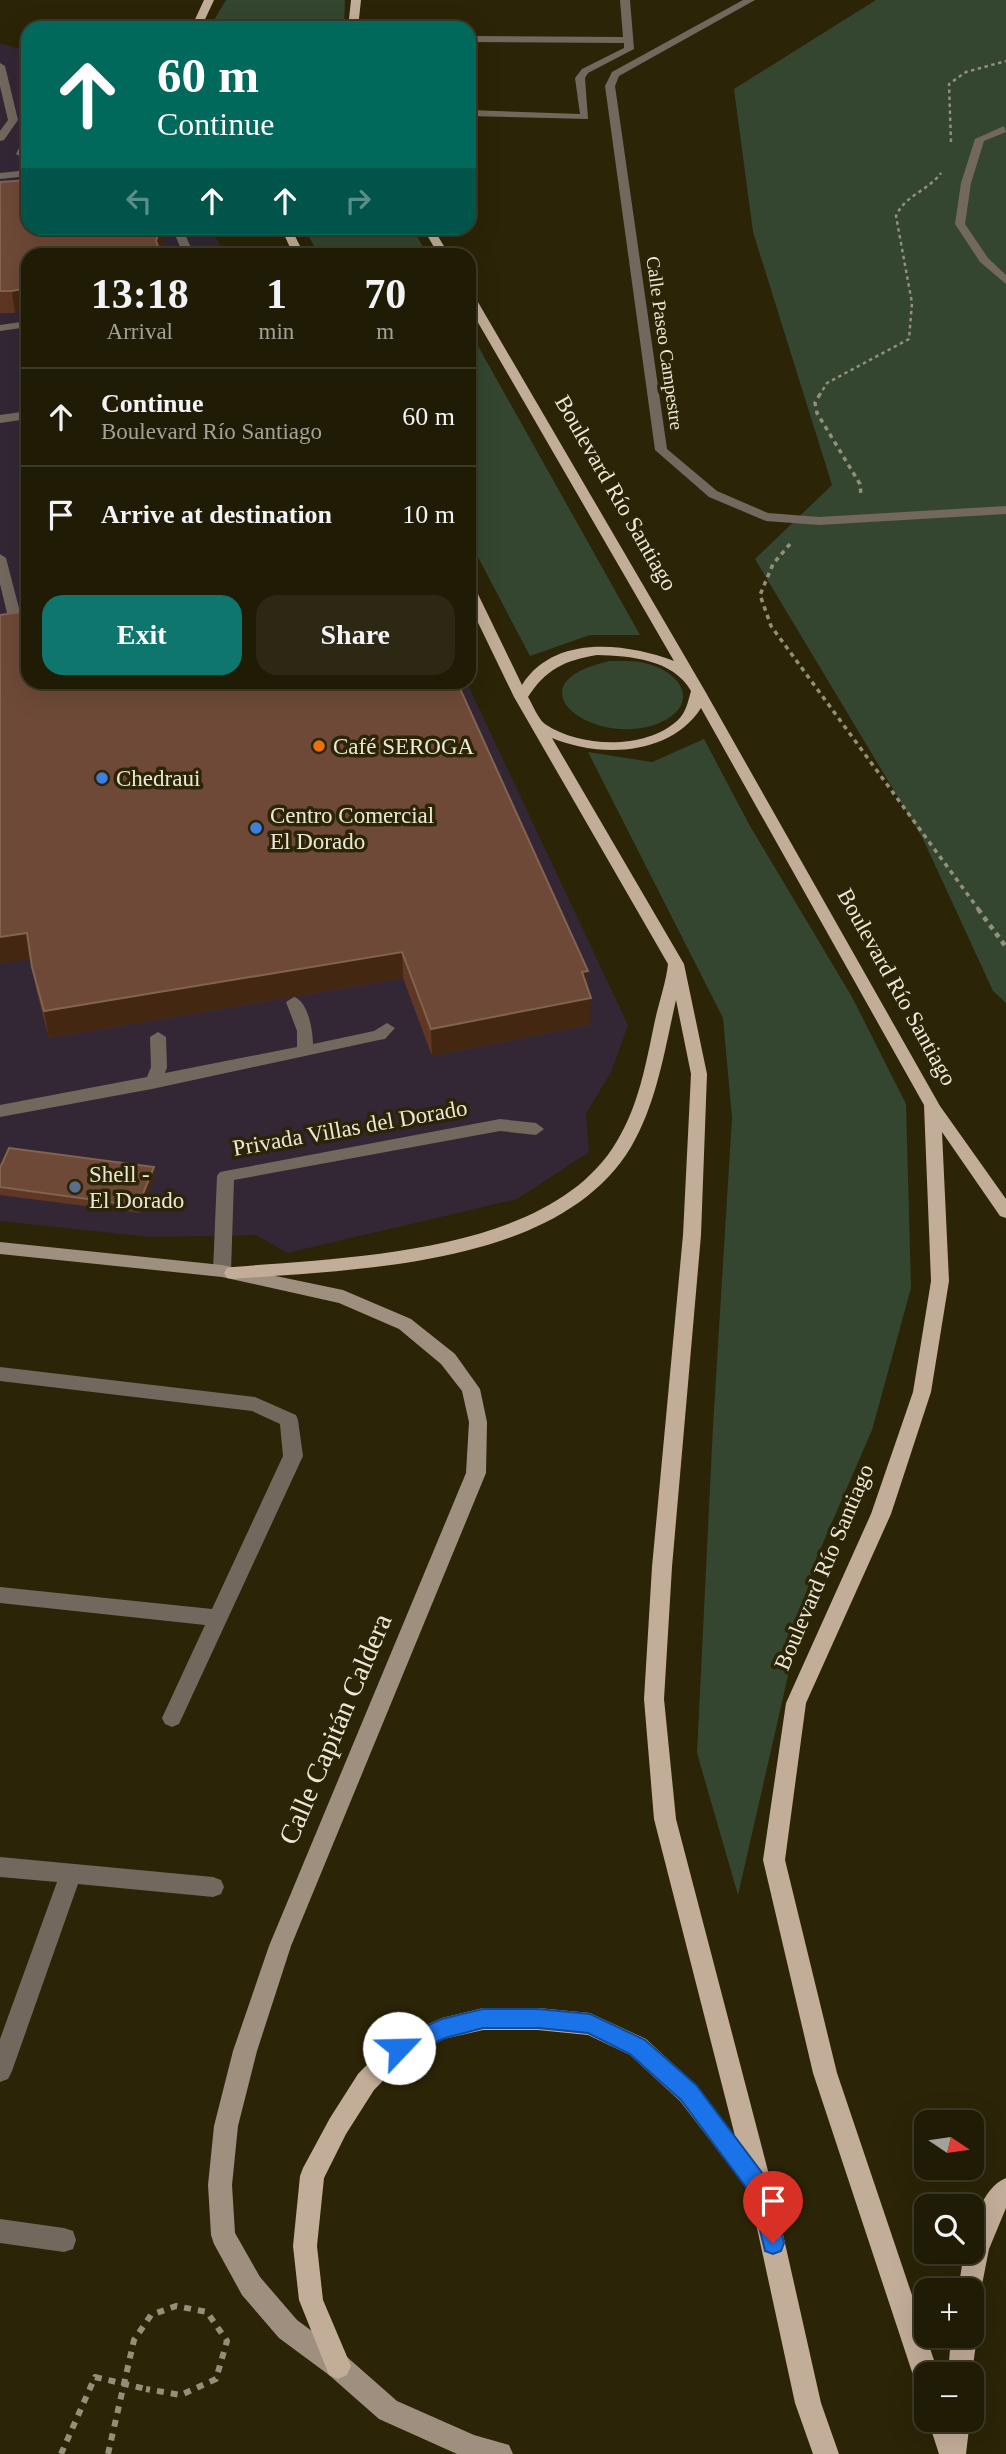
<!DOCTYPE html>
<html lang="en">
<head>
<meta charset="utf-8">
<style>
	body { margin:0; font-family:"Times New Roman",serif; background:#2d2813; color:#f1f3f6; height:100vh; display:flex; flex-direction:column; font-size:26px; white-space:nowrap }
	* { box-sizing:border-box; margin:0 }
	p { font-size:23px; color:#a2a19a }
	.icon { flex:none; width:38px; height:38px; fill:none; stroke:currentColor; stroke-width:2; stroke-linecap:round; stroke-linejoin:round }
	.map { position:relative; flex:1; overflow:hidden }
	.side { position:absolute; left:21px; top:248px; width:455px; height:441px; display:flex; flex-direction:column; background:#201b05; border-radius:21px; box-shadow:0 7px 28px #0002,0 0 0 2px #3d3927 }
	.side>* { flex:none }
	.guide { position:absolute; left:21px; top:21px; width:455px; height:214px; border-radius:21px; box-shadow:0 7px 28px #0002,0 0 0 2px #3d3927; background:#00695c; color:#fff; overflow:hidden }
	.needle { width:46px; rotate:103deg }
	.buttons { position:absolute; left:914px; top:2110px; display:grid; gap:14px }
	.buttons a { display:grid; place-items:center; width:70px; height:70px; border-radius:14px; background:#201b05; box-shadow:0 7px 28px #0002,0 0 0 2px #3d3927; font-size:35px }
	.pin { position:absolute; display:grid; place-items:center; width:60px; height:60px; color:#fff; margin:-72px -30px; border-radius:50% 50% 50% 0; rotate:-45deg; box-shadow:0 0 7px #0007 }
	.pin .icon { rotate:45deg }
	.me { position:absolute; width:77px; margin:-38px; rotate:66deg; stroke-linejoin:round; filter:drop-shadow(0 0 5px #0008) }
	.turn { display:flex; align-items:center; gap:24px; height:147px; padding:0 21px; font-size:32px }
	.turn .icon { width:91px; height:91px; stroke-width:2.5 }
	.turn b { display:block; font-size:49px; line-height:60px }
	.lanes { display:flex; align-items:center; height:66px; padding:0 21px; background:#0003; justify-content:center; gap:35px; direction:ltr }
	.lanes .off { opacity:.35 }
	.eta { display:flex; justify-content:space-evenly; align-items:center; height:119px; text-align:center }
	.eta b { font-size:42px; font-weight:600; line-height:49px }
	.cta { display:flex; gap:14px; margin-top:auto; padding:14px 21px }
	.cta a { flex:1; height:80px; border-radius:21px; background:#0f766e; color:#fff; font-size:28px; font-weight:600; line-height:80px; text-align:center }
	.cta a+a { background:#2d2813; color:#f1f3f6 }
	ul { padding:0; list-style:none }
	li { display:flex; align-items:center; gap:21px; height:98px; padding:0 21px; border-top:2px solid #3d3927 }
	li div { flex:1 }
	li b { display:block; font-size:26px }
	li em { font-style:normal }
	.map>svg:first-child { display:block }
</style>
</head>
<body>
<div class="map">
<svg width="1006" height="2454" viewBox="0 0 1006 2454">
	<rect width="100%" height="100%" fill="#2b2407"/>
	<path fill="#332735" d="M0,43L26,51L28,56V228H211L225,255L28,256V682L467,683L628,1025L612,1070L586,1114L589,1152L517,1199L287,1253L256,1235L150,1237L0,1221Z"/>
	<path fill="#34462f" d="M226,0H345L344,28H215L213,22Z
		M876,0H1006V1003L993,991L923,839L755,559L832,485L753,232L734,89Z
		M304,228H412L428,255H319Z
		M469,330L640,635H590L530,656L469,540Z
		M610,661C624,661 639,660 652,665C691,679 695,711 654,725C589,746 509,683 610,661Z
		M704,739L750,826L852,997L906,1104L911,1288L872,1430L813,1566L738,1895L697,1753L713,1426L732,1118L723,1018L588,752L652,762Z"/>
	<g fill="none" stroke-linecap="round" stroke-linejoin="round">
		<path stroke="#948f79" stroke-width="2.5" stroke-dasharray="3.5 3.5" stroke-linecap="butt" d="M951,142L949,84L966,72L1006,61
			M819,396L827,383L909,339L912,303L896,216C905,195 928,191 941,173"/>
		<path stroke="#948f79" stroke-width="3.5" stroke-dasharray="4.5 4.5" stroke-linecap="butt" d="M820,394L815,403L817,413L860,484L861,495
			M790,544L773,564L760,595L771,626L979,910"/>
		<path stroke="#948f79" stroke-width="4.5" stroke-dasharray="5 5" stroke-linecap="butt" d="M978,909L1006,947"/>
		<path stroke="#948f79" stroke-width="6" stroke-dasharray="7 7" stroke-linecap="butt" d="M61,2454L95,2377L146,2389"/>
		<path fill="#72685e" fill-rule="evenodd" d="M0,63L5,66L18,120L4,140L0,141V131L8,120L0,86Z
			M28,137V161L16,154L24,138Z
			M28,170V176L0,179V173Z
			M172,228H182L195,256H184Z
			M28,321V327L0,331V325Z
			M28,411V419L0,423V415Z
			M0,554L6,558L20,612L28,611V619L15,621L8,617L0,584Z
			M294,997C308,1001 313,1031 313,1044L374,1031L387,1023L395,1028L385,1039L379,1040L152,1089L0,1117V1105L147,1077L151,1067L150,1037L158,1032L166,1037L167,1067L165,1073L297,1047V1031L286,1002Z"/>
		<path fill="#72685e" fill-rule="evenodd" d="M620,0H630L634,49L588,73L585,78L588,119L469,116V110L580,114L575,78L582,69L624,48V43L469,42V36L623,37Z
			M743,0H755L619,76L615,86L667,449L717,491L768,513L819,517L1006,506V514L819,525L766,521L709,497L655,450L605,86L612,72Z
			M1004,126L1006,132L984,141L971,183L965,224L988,258L1006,275V284L980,262L955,224L961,183L975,139Z
			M500,1119L536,1123L544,1129L536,1135L500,1131L234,1180L231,1271L228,1276H216L213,1271L217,1176L220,1172Z
			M0,1367L255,1397L296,1415L298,1420L303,1456L179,1724L172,1727L165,1724L162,1718L205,1625L0,1603V1587L212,1609L283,1456L280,1424L252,1411L0,1381Z
			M0,1857L213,1877L221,1880L224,1887L221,1894L213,1897L78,1884L12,2071L8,2079L0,2082V2039L57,1882L0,1877Z
			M0,2219L64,2228L73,2231L76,2240L73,2249L64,2252L0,2243Z"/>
		<path fill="#9f8f7f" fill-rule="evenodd" d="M0,1242L222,1265L343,1290L411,1319L455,1354L480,1389L487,1422L486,1473L291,1946L257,2051L238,2126L232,2185L235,2233L260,2277L297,2320L347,2357L397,2401L474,2435L509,2445L513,2454H457L379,2419L329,2375L279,2338L242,2295L214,2244L211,2235L208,2185L214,2126L233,2051L269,1946L466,1473L469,1422L462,1391L441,1364L399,1329L339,1303L222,1277L0,1254Z"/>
		<path fill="#c2ad98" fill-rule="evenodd" d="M204,0H214L201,28H191Z
			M351,0H361L358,28H348Z
			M281,228H291L305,256H294Z
			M423,228H433L450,256H439Z
			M469,294L475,297L705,691L940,1106L1006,1199V1218L1000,1216L942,1132L949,1281L931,1392L891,1514L806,1703L785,1860L837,2073L939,2375H926V2388L917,2384L913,2375L813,2073L763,1860L786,1703L871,1514L913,1392L931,1281L924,1105L701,708C670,756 600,758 552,738L684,964L707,1074L701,1235L672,1567L664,1699L676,1819L773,2190L821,2403L839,2454H813L795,2403L749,2191L680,2101L630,2055L588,2035L538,2030H483L444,2039L407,2056L374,2090L346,2134L324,2178L317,2246L323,2300L351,2366L347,2375L338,2379L329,2375L299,2300L293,2246L300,2176L303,2168L330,2118L358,2074L391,2040L442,2018L483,2008H538L590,2013L646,2039L696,2085L735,2136L654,1819L644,1699L652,1567L683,1235L691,1074L676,1000C665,1048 657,1103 631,1147C559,1267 358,1269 233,1279L227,1278L224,1273L227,1268L233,1267C349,1257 551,1254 617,1141C638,1107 646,1064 654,1025C658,1005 666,983 668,964L514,697L469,604V586L476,590L522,685C554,634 626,643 674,661L469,307ZM597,655C630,656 673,659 691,691C688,702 686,712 678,720C646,750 580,748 545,724C538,719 533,705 528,697C545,670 565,660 597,655Z
			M1006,2178V2208L989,2249L979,2300L971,2303V2291H958L964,2252H971C971,2228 981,2188 1006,2178Z
			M971,2326L977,2336L971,2381V2375H948L951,2336H971Z
			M928,2420H970L966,2454H939Z"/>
		<path stroke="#948f79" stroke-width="6" stroke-dasharray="7 7" stroke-linecap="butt" d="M108,2454L134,2340L151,2315L176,2306L207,2312L227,2341L216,2379L181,2395L146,2389"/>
	</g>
	<path fill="#603624" d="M0,182L28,228H163L164,243L161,253L15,313H0Z
		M460,687L588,971L587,986L590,1025L432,1056L403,978L49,1038L37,993L31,959Z
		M154,1167L155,1175L140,1213L0,1195V1168Z"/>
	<path fill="#442710" d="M160,228H163L164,243L161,256L156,241Z
		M28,288V311L15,313L12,291Z
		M27,933L32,959L0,964V937Z
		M402,952L403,978L49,1038L44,1011Z
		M588,971L587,997L582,972Z
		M591,998L590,1025L432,1056L431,1029Z
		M154,1167L155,1175L140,1213L138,1206Z"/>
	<path fill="#6e4937" stroke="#826250" stroke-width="2" d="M28,180V228H160L156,241L162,256H28V288L12,291H0V182Z
		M28,611V682H457L588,971L582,972L591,998L431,1029L402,952L44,1011L32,967L27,933L0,937V615Z
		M9,1148L154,1167L138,1206L0,1187V1168Z"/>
	<path fill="#1a73e8" stroke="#114b97" stroke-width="2" d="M483,2009H538L590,2014L645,2040L696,2085L769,2182L784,2243L781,2251L773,2254L765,2251L751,2194L681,2100L630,2054L588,2033L538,2028H483L445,2038L399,2058L392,2055L389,2048L392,2041L442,2019Z"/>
	<circle fill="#e8710a" stroke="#2b2407" stroke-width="2.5" cx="319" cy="746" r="7"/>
	<g fill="#3f7fe0" stroke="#2b2407" stroke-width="2.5">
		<circle cx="102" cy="778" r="7"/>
		<circle cx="256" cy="828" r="7"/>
	</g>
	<circle fill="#5c6f8a" stroke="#2b2407" stroke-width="2.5" cx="75" cy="1187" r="7"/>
	<g text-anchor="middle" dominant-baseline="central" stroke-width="7" stroke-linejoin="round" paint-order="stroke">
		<g font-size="19" fill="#ebe8d7" stroke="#2b2407">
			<text transform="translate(665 343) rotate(82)">Calle Paseo Campestre</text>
		</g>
		<g font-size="23" fill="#ebe8d7" stroke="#2b2407">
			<text transform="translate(616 493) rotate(60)">Boulevard Río Santiago</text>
			<text transform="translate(897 987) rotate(61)">Boulevard Río Santiago</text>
			<text transform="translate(350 1128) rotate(-10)">Privada Villas del Dorado</text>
			<text transform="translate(824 1567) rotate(-67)">Boulevard Río Santiago</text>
		</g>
		<g font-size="23" fill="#ebe8d7" stroke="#2b2407" text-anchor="start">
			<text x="333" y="746">Café SEROGA</text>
			<text x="116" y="778">Chedraui</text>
			<text x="270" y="815">Centro Comercial<tspan x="270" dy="26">El Dorado</tspan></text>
			<text x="89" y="1174">Shell -<tspan x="89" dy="26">El Dorado</tspan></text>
		</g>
		<g font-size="28" fill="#ebe8d7" stroke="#2b2407">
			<text transform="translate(335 1729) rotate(-67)">Calle Capitán Caldera</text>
		</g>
	</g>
</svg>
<div class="buttons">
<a><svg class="needle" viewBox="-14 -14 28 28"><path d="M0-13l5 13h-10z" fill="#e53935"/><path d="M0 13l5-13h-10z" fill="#a2a19a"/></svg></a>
<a><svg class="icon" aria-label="search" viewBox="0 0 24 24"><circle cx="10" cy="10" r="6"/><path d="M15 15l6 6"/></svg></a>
<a>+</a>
<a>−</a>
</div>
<div class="pin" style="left:773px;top:2243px;background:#d93025"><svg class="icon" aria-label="arrive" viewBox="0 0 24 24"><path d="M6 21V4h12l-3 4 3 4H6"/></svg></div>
<svg class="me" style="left:399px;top:2048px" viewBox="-20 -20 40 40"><circle r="19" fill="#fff"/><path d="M0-13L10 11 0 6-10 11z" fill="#1a73e8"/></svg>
<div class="guide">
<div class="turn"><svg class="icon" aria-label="ahead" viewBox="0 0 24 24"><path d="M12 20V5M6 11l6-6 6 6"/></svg><div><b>60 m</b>Continue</div></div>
<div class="lanes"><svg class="icon off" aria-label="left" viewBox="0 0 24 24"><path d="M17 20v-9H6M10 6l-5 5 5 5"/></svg><svg class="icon" aria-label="ahead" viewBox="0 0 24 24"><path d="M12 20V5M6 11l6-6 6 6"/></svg><svg class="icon" aria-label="ahead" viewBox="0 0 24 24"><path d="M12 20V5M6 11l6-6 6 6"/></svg><svg class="icon off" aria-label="right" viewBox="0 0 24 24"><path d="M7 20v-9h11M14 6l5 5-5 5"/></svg></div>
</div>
<section class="side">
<div class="eta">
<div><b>13:18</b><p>Arrival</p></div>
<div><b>1</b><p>min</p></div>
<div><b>70</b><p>m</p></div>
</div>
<ul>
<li><svg class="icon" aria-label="ahead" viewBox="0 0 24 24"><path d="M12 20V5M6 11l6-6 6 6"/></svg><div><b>Continue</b><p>Boulevard Río Santiago</p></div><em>60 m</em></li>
<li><svg class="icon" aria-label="arrive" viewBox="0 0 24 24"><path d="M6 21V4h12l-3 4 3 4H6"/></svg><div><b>Arrive at destination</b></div><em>10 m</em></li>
</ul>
<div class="cta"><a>Exit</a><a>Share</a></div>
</section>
</div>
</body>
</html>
